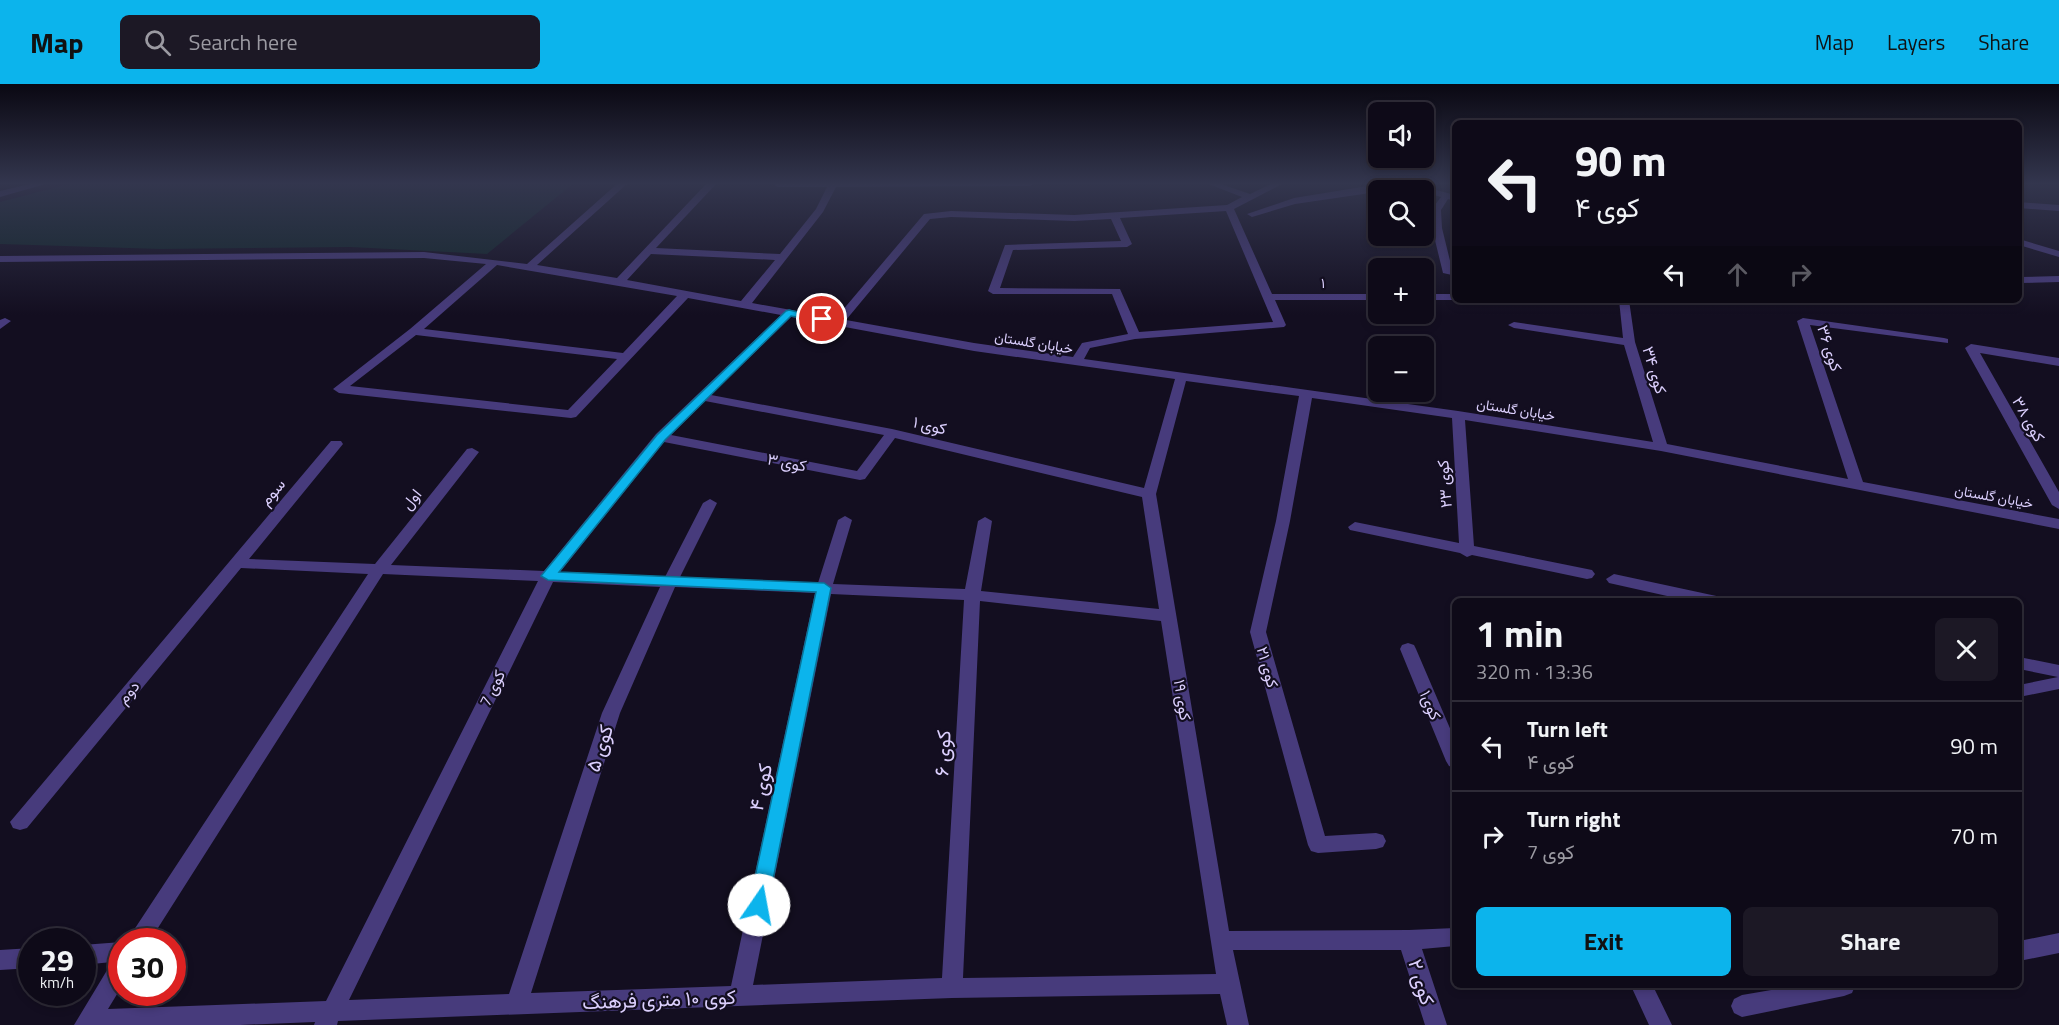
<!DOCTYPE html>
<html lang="en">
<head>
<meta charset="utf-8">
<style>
	body { margin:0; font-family:"Titillium Web",Vazirmatn,sans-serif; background:#1c1825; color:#f1f3f6; height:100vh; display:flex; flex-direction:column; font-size:22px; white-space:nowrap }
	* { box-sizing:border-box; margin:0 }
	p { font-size:20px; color:#9b9aa2 }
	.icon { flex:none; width:33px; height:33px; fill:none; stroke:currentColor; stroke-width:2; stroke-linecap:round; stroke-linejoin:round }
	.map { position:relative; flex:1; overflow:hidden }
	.panel { position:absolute; left:1452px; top:514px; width:570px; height:390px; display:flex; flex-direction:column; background:#0e0a18; border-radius:9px; box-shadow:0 3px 9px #0003,0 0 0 2px #2e2b37 }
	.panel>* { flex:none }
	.hud { position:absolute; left:1452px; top:36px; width:570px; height:183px; border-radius:9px; box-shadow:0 3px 9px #0003,0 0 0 2px #2e2b37; background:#0e0a18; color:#f1f3f6; overflow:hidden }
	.controls { position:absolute; left:1368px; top:18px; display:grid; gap:12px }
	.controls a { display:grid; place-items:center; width:66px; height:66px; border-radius:9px; background:#0e0a18; box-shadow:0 3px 9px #0003,0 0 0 2px #2e2b37; font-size:30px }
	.speed { position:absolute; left:18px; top:844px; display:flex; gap:12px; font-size:30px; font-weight:700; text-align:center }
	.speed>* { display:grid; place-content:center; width:78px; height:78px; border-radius:50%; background:#0e0a18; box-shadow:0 3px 9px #0003,0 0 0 2px #2e2b37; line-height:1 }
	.speed small { font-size:15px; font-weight:400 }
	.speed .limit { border:9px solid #d22; background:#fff; color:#111 }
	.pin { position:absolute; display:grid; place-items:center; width:51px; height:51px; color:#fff; margin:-26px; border:3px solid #fff; border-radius:50%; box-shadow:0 2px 6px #0007 }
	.me { position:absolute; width:66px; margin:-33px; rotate:12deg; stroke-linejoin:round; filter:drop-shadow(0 0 4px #0008) }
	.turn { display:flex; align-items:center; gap:21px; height:126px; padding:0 24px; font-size:27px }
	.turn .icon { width:78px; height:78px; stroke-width:2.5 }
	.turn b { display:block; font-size:42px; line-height:51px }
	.lanes { display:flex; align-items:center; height:57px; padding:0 24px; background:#0003; justify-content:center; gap:30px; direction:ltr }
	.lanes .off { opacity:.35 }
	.round { display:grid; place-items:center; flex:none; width:63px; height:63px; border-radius:9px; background:#1c1825 }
	.headline { display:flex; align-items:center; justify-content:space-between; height:102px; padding:0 24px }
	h1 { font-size:36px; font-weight:700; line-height:45px }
	.cta { display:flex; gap:12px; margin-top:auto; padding:12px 24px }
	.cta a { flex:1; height:69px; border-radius:9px; background:#0cb4ec; color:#111; font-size:24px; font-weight:700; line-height:69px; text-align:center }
	.cta a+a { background:#1c1825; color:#f1f3f6 }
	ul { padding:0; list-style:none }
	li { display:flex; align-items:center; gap:18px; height:90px; padding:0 24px; border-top:2px solid #2e2b37 }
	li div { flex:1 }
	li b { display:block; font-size:22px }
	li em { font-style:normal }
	header { display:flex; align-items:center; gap:36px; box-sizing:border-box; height:84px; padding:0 30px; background:#0cb4ec; color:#111 }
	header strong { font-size:28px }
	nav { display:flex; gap:33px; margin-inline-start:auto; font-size:21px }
	.search { width:420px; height:54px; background:#1c1825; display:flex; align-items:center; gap:15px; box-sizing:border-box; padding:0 21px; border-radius:9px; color:#9b9aa2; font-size:22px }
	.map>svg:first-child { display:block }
</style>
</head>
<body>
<header>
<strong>Map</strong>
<div class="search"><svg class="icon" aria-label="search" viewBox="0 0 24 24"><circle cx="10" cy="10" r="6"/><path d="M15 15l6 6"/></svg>Search here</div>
<nav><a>Map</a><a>Layers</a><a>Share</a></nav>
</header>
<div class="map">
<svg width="2059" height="941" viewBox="0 0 2059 941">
	<rect width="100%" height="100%" fill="#130e20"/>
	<path fill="#112629" d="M73,99H574L487,170L350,163L160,165L0,160V118Z"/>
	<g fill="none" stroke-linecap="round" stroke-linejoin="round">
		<path fill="#473b7c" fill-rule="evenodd" d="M34,99H49L0,113V107Z
			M618,99H628L537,181L617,194L707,99H717L656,164L780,170L816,125L827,103H777L773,99H1035L1030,102L836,103L823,128L752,219L836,234L924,130L951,127L1074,131L1227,121L1242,113L1206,99H1218L1250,110L1273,99H1284L1234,125L1272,210H1378V216H1275L1286,241L1284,243L1135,255L1090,264L1084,275L1458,327L1653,358L1624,261L1514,244L1508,241L1514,238L1623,254L1619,216H1629L1635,258L1667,360L1848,395L1797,237L1803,234L1944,254L1948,255V259L1810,241L1863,398L2059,435V445L1661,367L1465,336L1474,462L1592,486L1595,490L1592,494L1587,495L1472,471L1467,473L1460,469L1350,446L1348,443L1355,438L1459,459L1452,334L1312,314L1290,437L1266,548L1325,752L1376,749L1383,751L1386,757L1383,763L1376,765L1318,769L1311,767L1308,761L1250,548L1276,437L1299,312L1186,297L1156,410L1229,847L1409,846L1455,844V862L1422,865L1447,941H1425L1401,866H1233L1249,941H1227L1220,910L952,914L338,937L337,941H314L315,938L240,941H74L112,878L82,881V861L122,858V902L108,925L326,917L538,497L383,490L149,858H126L368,490L241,484L27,744L20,746L13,744L10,738L331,357H341L343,360L249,475L375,480L467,365L472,364L479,368L391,481L544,487L656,350L781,231L688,214L576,333L571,334L339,309L333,305L410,245L486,180L424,174L0,178V172L424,168L527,180ZM1226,127L1273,238L1139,248L1120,205L1000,204L1013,166L1127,163L1132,160L1120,134ZM951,133L1074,137L1111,135L1121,157L1005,161L988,207L993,210H1112L1128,250L1082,259L1073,273L974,259L846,236L930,135ZM651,170L775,176L741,217L627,196ZM497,181L677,212L623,269L424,245ZM791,233L974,267L1175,295L1144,404L892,345L711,311ZM416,251L617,275L568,326L350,302ZM705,317L884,351L857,387L671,351ZM895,354L1142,413L1159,525L981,507L992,437L985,433L978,437L965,505L833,500L852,436L845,432L838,436L818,499L680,493L717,419L710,415L703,419L665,493L560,488L664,358L860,396L865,395ZM553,498L660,503L602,629L509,910L349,916ZM675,503L815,509L731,902L531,909L620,629ZM831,510L964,516L942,894L753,901ZM980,517L1161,537L1216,890L963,894Z
			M1386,99H1410L1455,111V117L1448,115L1441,126L1442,144L1453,189L1452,191L1443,189L1432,144L1431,126L1441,113L1398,101L1370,109L1295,120L1252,133L1247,130L1294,114Z
			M2019,118L2059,121V127L2019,124Z
			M2019,155L2059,167V173L2019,161Z
			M2059,192V198L2019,199V193Z
			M1424,210H1455L1456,216H1424Z
			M5,234L11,237L0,245V236Z
			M1971,260L2059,274V282L1980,269L2059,408V425L2052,421L1965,264Z
			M1614,490L1721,513L1729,518H1694L1609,499L1606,495Z
			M1408,559L1414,561L1416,565L1455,656V684L1449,682L1446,677L1400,565L1402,561Z
			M2019,573L2059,581V605L2019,613V601L2058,593L2019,585Z
			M2059,849V869L2019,877V857Z
			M32,864V884L0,886V866Z
			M1631,902H1653L1672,941H1649Z
			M1794,902H1855L1852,909L1844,912L1742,933L1734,929L1731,922L1734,915L1742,911Z"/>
	</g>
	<linearGradient id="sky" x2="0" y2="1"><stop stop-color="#0a0812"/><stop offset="0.43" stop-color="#33364e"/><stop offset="1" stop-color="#33364e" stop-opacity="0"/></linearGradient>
	<rect width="2059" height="231" fill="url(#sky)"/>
	<path fill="#0cb4ec" stroke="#087599" stroke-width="1.5" d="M789,226L828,235L822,238L791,232L665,356L559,488L824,499L831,504L768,821L765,827L759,829L752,827L749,821L816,508L548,496L541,492L657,351L786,227Z"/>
	<g text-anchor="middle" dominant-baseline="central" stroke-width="4.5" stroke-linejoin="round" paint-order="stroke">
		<g font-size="14" fill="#dbcffd" stroke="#130e20">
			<text x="1323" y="198">۱</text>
			<text transform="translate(1034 258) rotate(9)">خیابان گلستان</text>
			<text transform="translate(1516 325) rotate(9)">خیابان گلستان</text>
			<text transform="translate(1994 412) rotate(10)">خیابان گلستان</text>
		</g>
		<g font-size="16" fill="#dbcffd" stroke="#130e20">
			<text transform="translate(1830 264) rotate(72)">کوی ۳۶</text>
			<text transform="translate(1655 286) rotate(73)">کوی ۳۴</text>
			<text transform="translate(2029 335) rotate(61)">کوی ۳۸</text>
			<text transform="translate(930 341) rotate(13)">کوی ۱</text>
			<text transform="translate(787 378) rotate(11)">کوی ۳</text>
			<text transform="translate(1444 400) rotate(-94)">کوی ۲۳</text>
			<text transform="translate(272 408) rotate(-50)">سوم</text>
			<text transform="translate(411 415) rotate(-51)">اول</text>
			<text transform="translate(1268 583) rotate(74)">کوی ۲۱</text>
			<text transform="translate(492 604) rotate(-64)">کوی 7</text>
			<text transform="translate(128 608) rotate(-50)">دوم</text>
			<text transform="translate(1183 616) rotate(81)">کوی ۱۹</text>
			<text transform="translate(1431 621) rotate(67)">کوی۱</text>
		</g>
		<g font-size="20" fill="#dbcffd" stroke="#130e20">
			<text transform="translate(599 664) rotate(-72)">کوی ۵</text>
			<text transform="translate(942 669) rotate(-87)">کوی ۶</text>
			<text transform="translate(760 703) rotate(-78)">کوی ۴</text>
			<text transform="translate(1422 898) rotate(73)">کوی ۲</text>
			<text transform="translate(659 915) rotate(-2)">کوی ۱۰ متری فرهنگ</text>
		</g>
	</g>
</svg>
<div class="controls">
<a><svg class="icon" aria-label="sound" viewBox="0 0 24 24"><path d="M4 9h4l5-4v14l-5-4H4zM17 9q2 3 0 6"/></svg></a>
<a><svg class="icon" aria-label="search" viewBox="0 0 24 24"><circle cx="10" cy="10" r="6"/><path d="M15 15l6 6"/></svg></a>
<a>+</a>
<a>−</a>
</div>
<div class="speed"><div>29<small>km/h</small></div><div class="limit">30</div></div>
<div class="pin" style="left:822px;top:235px;background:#d93025"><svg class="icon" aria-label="arrive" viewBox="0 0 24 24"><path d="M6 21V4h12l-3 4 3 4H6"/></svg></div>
<svg class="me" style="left:759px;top:821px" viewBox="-20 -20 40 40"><circle r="19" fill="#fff"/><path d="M0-13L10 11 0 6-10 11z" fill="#0cb4ec"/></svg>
<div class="hud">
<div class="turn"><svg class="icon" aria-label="left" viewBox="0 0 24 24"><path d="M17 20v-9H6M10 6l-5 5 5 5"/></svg><div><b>90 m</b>کوی ۴</div></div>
<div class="lanes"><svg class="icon" aria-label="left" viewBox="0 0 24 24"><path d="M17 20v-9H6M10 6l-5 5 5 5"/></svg><svg class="icon off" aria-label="ahead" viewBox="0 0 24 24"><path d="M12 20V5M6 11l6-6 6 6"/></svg><svg class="icon off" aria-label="right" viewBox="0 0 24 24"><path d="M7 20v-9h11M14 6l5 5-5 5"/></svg></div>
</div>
<section class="panel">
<div class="headline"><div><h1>1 min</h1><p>320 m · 13:36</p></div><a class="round"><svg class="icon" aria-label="close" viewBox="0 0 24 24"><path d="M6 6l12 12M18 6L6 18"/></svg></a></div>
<ul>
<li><svg class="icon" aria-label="left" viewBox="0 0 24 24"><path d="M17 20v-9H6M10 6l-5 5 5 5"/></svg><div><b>Turn left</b><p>کوی ۴</p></div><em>90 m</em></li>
<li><svg class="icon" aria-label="right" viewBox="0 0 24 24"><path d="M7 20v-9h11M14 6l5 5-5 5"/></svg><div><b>Turn right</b><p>کوی 7</p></div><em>70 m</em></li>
</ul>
<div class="cta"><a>Exit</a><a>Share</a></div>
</section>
</div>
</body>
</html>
